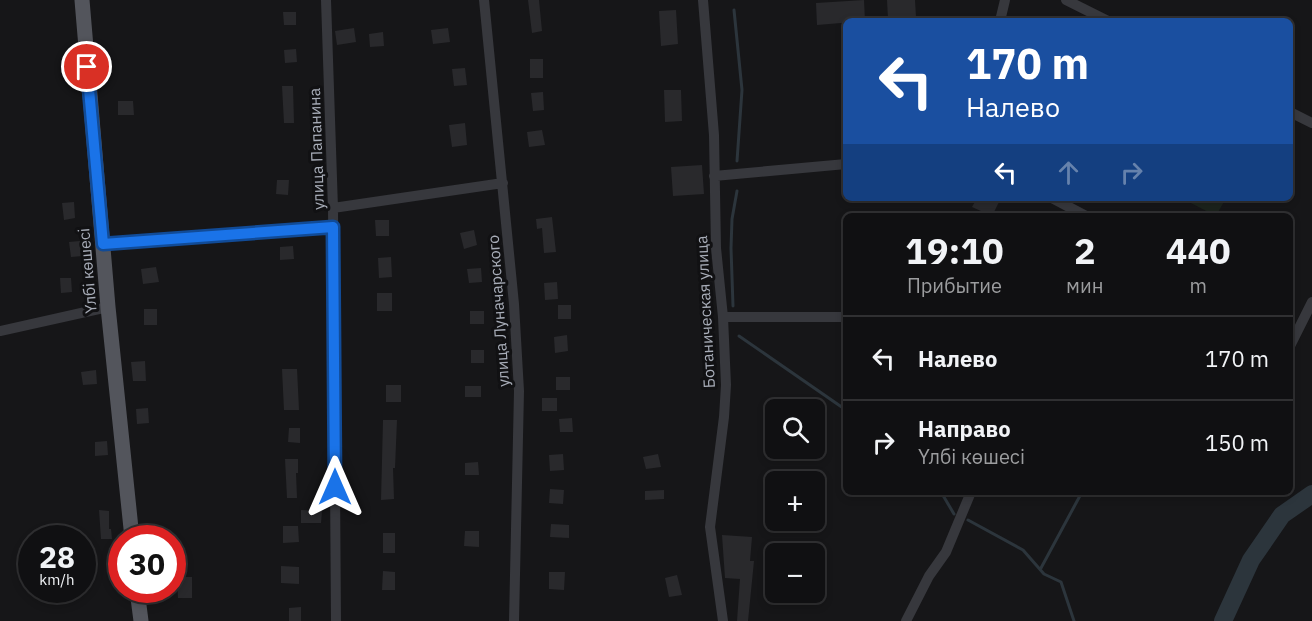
<!DOCTYPE html>
<html lang="ru">
<head>
<meta charset="utf-8">
<style>
	body { margin:0; font-family:"IBM Plex Sans",sans-serif; background:#1e1e20; color:#f1f3f6; height:100vh; display:flex; flex-direction:column; font-size:22px; white-space:nowrap }
	* { box-sizing:border-box; margin:0 }
	p { font-size:20px; color:#9c9d9f }
	.icon { flex:none; width:33px; height:33px; fill:none; stroke:currentColor; stroke-width:2; stroke-linecap:round; stroke-linejoin:round }
	.map { position:relative; flex:1; overflow:hidden }
	.sheet { position:absolute; left:843px; top:213px; width:450px; height:282px; display:flex; flex-direction:column; background:#101012; border-radius:9px; box-shadow:0 3px 9px #0003,0 0 0 2px #303032 }
	.sheet>* { flex:none }
	.guide { position:absolute; left:843px; top:18px; width:450px; height:183px; border-radius:9px; box-shadow:0 3px 9px #0003,0 0 0 2px #303032; background:#1a4fa0; color:#fff; overflow:hidden }
	.fabs { position:absolute; left:765px; top:399px; display:grid; gap:12px }
	.fabs a { display:grid; place-items:center; width:60px; height:60px; border-radius:9px; background:#101012; box-shadow:0 3px 9px #0003,0 0 0 2px #303032; font-size:30px }
	.speed { position:absolute; left:18px; top:525px; display:flex; gap:12px; font-size:30px; font-weight:700; text-align:center }
	.speed>* { display:grid; place-content:center; width:78px; height:78px; border-radius:50%; background:#101012; box-shadow:0 3px 9px #0003,0 0 0 2px #303032; line-height:1 }
	.speed small { font-size:15px; font-weight:400 }
	.speed .limit { border:9px solid #d22; background:#fff; color:#111 }
	.pin { position:absolute; display:grid; place-items:center; width:51px; height:51px; color:#fff; margin:-26px; border:3px solid #fff; border-radius:50%; box-shadow:0 2px 6px #0007 }
	.me { position:absolute; width:66px; margin:-33px; rotate:0deg; stroke-linejoin:round; filter:drop-shadow(0 0 4px #0008) }
	.turn { display:flex; align-items:center; gap:21px; height:126px; padding:0 24px; font-size:27px }
	.turn .icon { width:78px; height:78px; stroke-width:2.5 }
	.turn b { display:block; font-size:42px; line-height:51px }
	.lanes { display:flex; align-items:center; height:57px; padding:0 24px; background:#0003; justify-content:center; gap:30px; direction:ltr }
	.lanes .off { opacity:.35 }
	.eta { display:flex; justify-content:space-evenly; align-items:center; height:102px; text-align:center }
	.eta b { font-size:36px; font-weight:800; line-height:42px }
	ul { padding:0; list-style:none }
	li { display:flex; align-items:center; gap:18px; height:84px; padding:0 24px; border-top:2px solid #303032 }
	li div { flex:1 }
	li b { display:block; font-size:22px }
	li em { font-style:normal }
	.map>svg:first-child { display:block }
</style>
</head>
<body>
<div class="map">
<svg width="1312" height="621" viewBox="0 0 1312 621">
	<rect width="100%" height="100%" fill="#161618"/>
	<path fill="#1c231d" d="M1188,198H1226L1216,216L1187,201Z"/>
	<g fill="none" stroke-linecap="round" stroke-linejoin="round">
		<path stroke="#2c353c" stroke-width="3" d="M734,10L742,90L737,161
			M733,306L731,248L732,219L737,191
			M739,336L846,410
			M941,492L954,514
			M968,520L1023,550L1044,574L1061,582L1074,621
			M1041,568L1082,492"/>
		<path stroke="#2c353c" stroke-width="18" d="M1223,621L1251,560L1282,515L1312,494"/>
	</g>
	<path fill="#29292c" d="M528,0H539L542,31L532,33Z
		M864,0L865,21L817,25L816,3Z
		M887,0H915L916,17L888,19Z
		M676,10L678,44L661,46L659,11Z
		M283,12H296V25H284Z
		M354,28L356,42L337,45L335,31Z
		M448,28L450,42L433,44L431,30Z
		M383,32L384,46L370,47L369,34Z
		M296,49L297,62L285,63L284,50Z
		M530,59H543V78H530Z
		M465,68L467,85L454,86L452,69Z
		M282,86H293L294,123H284Z
		M664,90H681L682,121L665,122Z
		M543,92L544,110L533,111L531,93Z
		M118,101H133L134,115H118Z
		M465,123L467,145L452,147L449,125Z
		M542,130L545,145L529,147L527,132Z
		M702,165L704,194L673,196L671,167Z
		M277,180H289L288,195L276,194Z
		M977,198H1001L992,216L972,207Z
		M74,202L75,218L64,220L62,203Z
		M552,217L556,252L544,253L542,228L537,229L536,219Z
		M375,220H389V236H376Z
		M474,230L477,245L464,249L460,233Z
		M80,241L82,256L71,257L69,242Z
		M293,246L294,259L280,260V247Z
		M391,257L392,277L379,278L378,258Z
		M156,267L159,282L143,284L141,269Z
		M481,268L482,282L469,283L467,269Z
		M60,278H71L72,292L61,293Z
		M557,282L558,299L545,300L544,283Z
		M377,293H392V311H377Z
		M558,305H571V319H558Z
		M144,309H157V325H144Z
		M470,311H484V324H470Z
		M567,335L568,351L555,353L554,337Z
		M471,350H484V363H471Z
		M145,361L146,381H133L131,362Z
		M282,369H297L299,410H284Z
		M96,370L97,384L83,385L81,372Z
		M556,377H570V390H556Z
		M386,385H401V402H386Z
		M465,386H481V397H465Z
		M542,398H557V411H542Z
		M148,408L149,423L137,424L136,409Z
		M572,418L573,432H560L559,419Z
		M383,420H397L395,468H393L394,499L381,500Z
		M289,428H300V443L288,442Z
		M107,441L108,455L95,456V442Z
		M563,454L564,470L550,471L549,455Z
		M658,454L661,467L646,469L643,457Z
		M285,459H298V473H296L297,498H287Z
		M478,462L479,475H465V463Z
		M550,489L564,490L563,504L549,503Z
		M664,490V499L645,500V491Z
		M99,510L109,511V529H111L112,539H101Z
		M301,510L322,511L321,523H301Z
		M551,524L569,525V538L550,537Z
		M283,526H298L299,542L283,543Z
		M465,531H479V547L464,546Z
		M383,533H395V553H383Z
		M722,535L752,537L750,561H754L748,621H737L740,579L725,578Z
		M281,566L299,567V584L281,583Z
		M383,571L395,572V590H382Z
		M549,572H565L564,590L549,589Z
		M677,575L682,595L669,597L665,578Z
		M177,577H192V598H178Z
		M301,607V621H289V608Z"/>
	<g fill="none" stroke-linecap="round" stroke-linejoin="round">
		<path stroke="#37383d" stroke-width="10" d="M326,0L333,208L336,621
			M484,0L514,304L519,391L514,621
			M703,0L714,135L716,248L723,317L726,385L724,417L710,527L723,621
			M1066,0L1108,21
			M1000,21L1005,0
			M1290,112L1312,123
			M714,176L846,164
			M1052,198L1086,216
			M333,208L503,183
			M103,244L333,227
			M723,317H846
			M0,331L108,307
			M1290,346L1312,302
			M906,621L929,576L946,552L971,492"/>
		<path stroke="#53555c" stroke-width="15" d="M82,0L108,307L132,538
			M137,590L141,621"/>
	</g>
	<g fill="none" stroke-linecap="round" stroke-linejoin="round">
		<defs>
			<path id="route" d="M87,67L103,244L333,227L335,487"/>
		</defs>
		<use href="#route" stroke="#114b97" stroke-width="15"/>
		<use href="#route" stroke="#1a73e8" stroke-width="10"/>
	</g>
	<g text-anchor="middle" dominant-baseline="central" stroke-width="6" stroke-linejoin="round" paint-order="stroke">
		<g font-size="16" fill="#a8adb8" stroke="#111113">
			<text transform="translate(316 149) rotate(-92)">улица Папанина</text>
			<text transform="translate(87 271) rotate(-95)">Үлбі көшесі</text>
			<text transform="translate(498 311) rotate(-94)">улица Луначарского</text>
			<text transform="translate(705 312) rotate(-93)">Ботаническая улица</text>
		</g>
	</g>
</svg>
<div class="fabs">
<a><svg class="icon" aria-label="search" viewBox="0 0 24 24"><circle cx="10" cy="10" r="6"/><path d="M15 15l6 6"/></svg></a>
<a>+</a>
<a>−</a>
</div>
<div class="speed"><div>28<small>km/h</small></div><div class="limit">30</div></div>
<div class="pin" style="left:87px;top:67px;background:#d93025"><svg class="icon" aria-label="arrive" viewBox="0 0 24 24"><path d="M6 21V4h12l-3 4 3 4H6"/></svg></div>
<svg class="me" style="left:335px;top:487px" viewBox="-20 -20 40 40"><path d="M0-17L14 15 0 8-14 15z" fill="#1a73e8" stroke="#fff" stroke-width="4"/></svg>
<div class="guide">
<div class="turn"><svg class="icon" aria-label="left" viewBox="0 0 24 24"><path d="M17 20v-9H6M10 6l-5 5 5 5"/></svg><div><b>170 m</b>Налево</div></div>
<div class="lanes"><svg class="icon" aria-label="left" viewBox="0 0 24 24"><path d="M17 20v-9H6M10 6l-5 5 5 5"/></svg><svg class="icon off" aria-label="ahead" viewBox="0 0 24 24"><path d="M12 20V5M6 11l6-6 6 6"/></svg><svg class="icon off" aria-label="right" viewBox="0 0 24 24"><path d="M7 20v-9h11M14 6l5 5-5 5"/></svg></div>
</div>
<section class="sheet">
<div class="eta">
<div><b>19:10</b><p>Прибытие</p></div>
<div><b>2</b><p>мин</p></div>
<div><b>440</b><p>m</p></div>
</div>
<ul>
<li><svg class="icon" aria-label="left" viewBox="0 0 24 24"><path d="M17 20v-9H6M10 6l-5 5 5 5"/></svg><div><b>Налево</b></div><em>170 m</em></li>
<li><svg class="icon" aria-label="right" viewBox="0 0 24 24"><path d="M7 20v-9h11M14 6l5 5-5 5"/></svg><div><b>Направо</b><p>Үлбі көшесі</p></div><em>150 m</em></li>
</ul>
</section>
</div>
</body>
</html>
